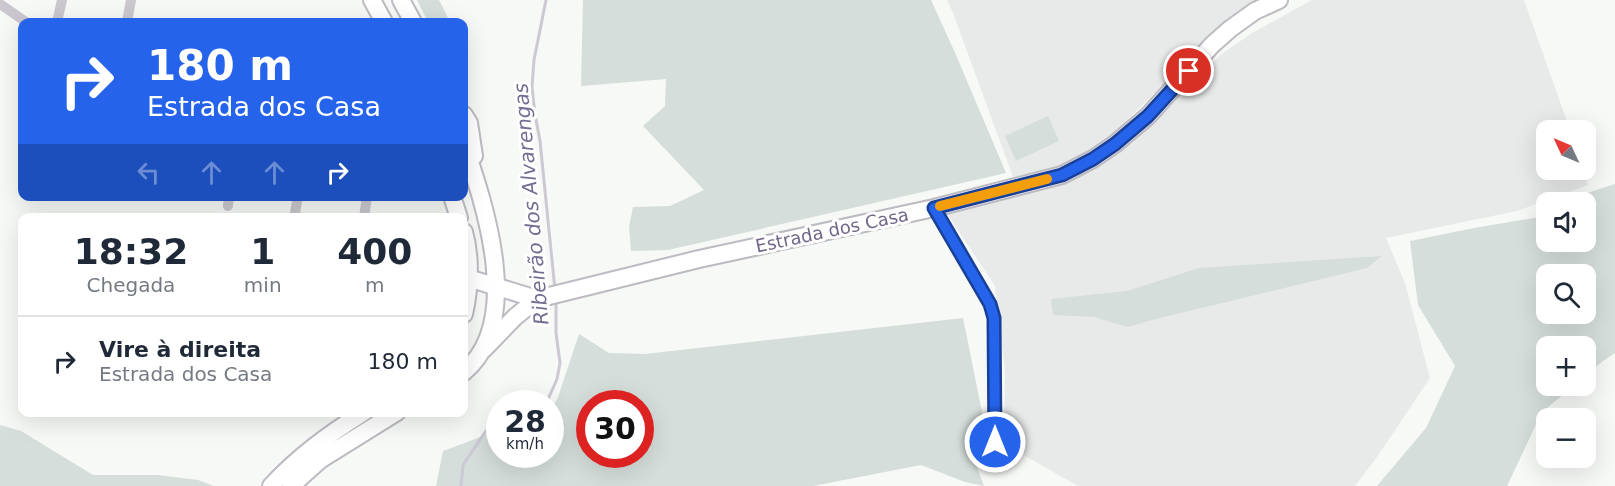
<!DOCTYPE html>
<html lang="pt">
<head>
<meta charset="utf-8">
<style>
	body { margin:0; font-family:"DejaVu Sans",sans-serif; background:#f2f2f3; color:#1f2937; height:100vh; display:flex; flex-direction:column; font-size:22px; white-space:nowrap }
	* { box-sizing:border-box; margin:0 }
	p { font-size:20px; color:#747a83 }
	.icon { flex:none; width:33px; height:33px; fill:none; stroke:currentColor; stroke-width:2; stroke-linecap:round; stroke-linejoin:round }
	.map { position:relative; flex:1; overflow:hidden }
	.side { position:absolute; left:18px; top:213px; width:450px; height:204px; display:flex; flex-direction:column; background:#fff; border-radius:12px; box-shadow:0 6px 24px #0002 }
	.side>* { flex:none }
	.hud { position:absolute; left:18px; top:18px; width:450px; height:183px; border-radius:12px; box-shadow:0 6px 24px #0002; background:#2563eb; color:#fff; overflow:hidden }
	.needle { width:39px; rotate:314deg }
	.buttons { position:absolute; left:1536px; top:120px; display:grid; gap:12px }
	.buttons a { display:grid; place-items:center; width:60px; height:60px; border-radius:12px; background:#fff; box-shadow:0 6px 24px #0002; font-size:30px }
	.speed { position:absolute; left:486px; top:390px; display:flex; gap:12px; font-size:30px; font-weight:700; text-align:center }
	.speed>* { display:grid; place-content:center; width:78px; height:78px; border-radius:50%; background:#fff; box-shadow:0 6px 24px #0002; line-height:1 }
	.speed small { font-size:15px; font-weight:400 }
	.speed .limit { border:9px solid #d22; background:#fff; color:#111 }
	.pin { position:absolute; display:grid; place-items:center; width:51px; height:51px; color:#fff; margin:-26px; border:3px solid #fff; border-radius:50%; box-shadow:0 2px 6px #0007 }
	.me { position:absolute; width:66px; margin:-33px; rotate:0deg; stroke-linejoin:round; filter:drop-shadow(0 0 4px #0008) }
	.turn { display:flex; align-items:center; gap:21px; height:126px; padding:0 30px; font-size:27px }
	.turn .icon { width:78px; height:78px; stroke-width:2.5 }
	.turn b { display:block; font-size:42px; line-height:51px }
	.lanes { display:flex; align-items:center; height:57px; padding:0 30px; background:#0003; justify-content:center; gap:30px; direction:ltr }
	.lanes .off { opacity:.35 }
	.eta { display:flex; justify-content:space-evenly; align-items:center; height:102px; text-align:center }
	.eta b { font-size:36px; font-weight:800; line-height:42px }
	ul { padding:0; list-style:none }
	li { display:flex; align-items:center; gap:18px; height:90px; padding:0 30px; border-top:2px solid #e0e1e3 }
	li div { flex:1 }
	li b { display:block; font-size:22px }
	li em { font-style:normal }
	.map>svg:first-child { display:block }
</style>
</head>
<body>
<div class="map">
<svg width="1615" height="486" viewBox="0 0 1615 486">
	<rect width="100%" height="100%" fill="#f7f9f6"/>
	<path fill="#e8eae9" d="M947,0H1270L1239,12L1123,124L1110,140L1069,164L1013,177L953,13Z
		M1312,0H1524L1570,130H1546V170H1583L1588,185L1517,211L1386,238L1405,283L1430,378L1377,457L1355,486H1078L1004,444L1005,371L995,286L948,215L1070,181L1133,143L1220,55L1252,33Z"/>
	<path fill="#d5deda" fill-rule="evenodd" d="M417,0H439L450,22H428Z
		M583,0H931L956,55L1006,173L668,250L631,251L629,227L633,207L670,206L704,190L643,126L665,106L666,79L581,86Z
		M1048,116L1059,141L1016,161L1005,136Z
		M1615,184V353L1603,361L1586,375V346H1546V386H1574L1542,412L1507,486H1377L1426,428L1455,366L1418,305L1410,241L1474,228L1546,216V242H1586V202H1571L1590,192ZM1546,274H1586V314H1546Z
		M1382,256L1367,268L1160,318L1127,327L1094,317L1053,315L1051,299L1127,291L1199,268Z
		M963,318L982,412L973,457L984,486L965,482L921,465L813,486H436L443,451L499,430L500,454H550L551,411L558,397L579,334L609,353L645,354ZM590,404H640V454H590Z
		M0,425L21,431L93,475H158L198,480L214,486H0Z"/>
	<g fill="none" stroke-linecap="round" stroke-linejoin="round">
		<path stroke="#ccc9d5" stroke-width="3" d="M546,0L534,60L532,87L535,114L540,141L555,290
			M546,404L557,379L560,363L556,333V299
			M461,486L463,465L488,428L500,422"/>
		<defs>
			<path id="primary" d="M372,0L384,22
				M401,0L413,22
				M464,115L469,123L474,156
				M464,144C485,206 524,322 464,372
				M452,196L459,218
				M464,232C471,257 470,288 464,314
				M468,278L537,299
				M483,350L515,317L537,299L699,259L934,208L1062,175L1093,159L1115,144L1148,116L1212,45L1230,29L1255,11L1279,0
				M271,486C300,455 328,435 364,412
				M291,486L320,460L397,412"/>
		</defs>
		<use href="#primary" stroke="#bdbac2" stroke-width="20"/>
		<path stroke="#cac7ce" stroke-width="10" d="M0,4L26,22
			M57,22L62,0
			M127,22L131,0
			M228,206L229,196
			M934,208L990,304L994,318L995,442
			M294,218L298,196
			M364,218L367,196"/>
		<use href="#primary" stroke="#fff" stroke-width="16"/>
	</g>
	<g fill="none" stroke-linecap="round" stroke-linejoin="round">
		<defs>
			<path id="route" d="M995,442L994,318L990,304L934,208L1062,175L1093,159L1115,144L1148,116L1189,71"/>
		</defs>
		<use href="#route" stroke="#184099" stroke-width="15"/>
		<use href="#route" stroke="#2563eb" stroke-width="10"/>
		<path stroke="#f59e0b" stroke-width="10" d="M940,206L1047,179"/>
	</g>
	<g text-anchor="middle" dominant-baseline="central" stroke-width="6" stroke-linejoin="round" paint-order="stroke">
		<g font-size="18" fill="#736788" stroke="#fff">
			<text transform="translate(832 230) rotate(-12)">Estrada dos Casa</text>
		</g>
		<g font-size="20" font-style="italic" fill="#746d92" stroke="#fff">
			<text transform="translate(531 204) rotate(-95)">Ribeirão dos Alvarengas</text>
		</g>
	</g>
</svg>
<div class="buttons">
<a><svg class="needle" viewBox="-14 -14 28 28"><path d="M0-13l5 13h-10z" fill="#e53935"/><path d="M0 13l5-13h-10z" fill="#747a83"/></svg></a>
<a><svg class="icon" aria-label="sound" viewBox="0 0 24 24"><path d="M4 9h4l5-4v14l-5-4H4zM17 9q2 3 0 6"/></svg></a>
<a><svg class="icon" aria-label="search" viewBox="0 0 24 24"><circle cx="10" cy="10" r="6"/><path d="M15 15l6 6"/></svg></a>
<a>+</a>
<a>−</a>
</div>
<div class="speed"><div>28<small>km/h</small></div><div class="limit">30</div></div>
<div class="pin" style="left:1189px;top:71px;background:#d93025"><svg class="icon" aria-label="arrive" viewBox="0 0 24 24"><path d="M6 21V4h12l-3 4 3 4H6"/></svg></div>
<svg class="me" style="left:995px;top:442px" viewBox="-20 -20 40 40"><circle r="17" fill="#2563eb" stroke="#fff" stroke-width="3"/><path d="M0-11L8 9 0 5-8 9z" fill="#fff"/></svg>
<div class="hud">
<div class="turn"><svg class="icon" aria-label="right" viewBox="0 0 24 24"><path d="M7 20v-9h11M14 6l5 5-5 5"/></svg><div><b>180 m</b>Estrada dos Casa</div></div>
<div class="lanes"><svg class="icon off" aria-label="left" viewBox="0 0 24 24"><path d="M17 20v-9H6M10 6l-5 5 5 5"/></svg><svg class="icon off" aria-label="ahead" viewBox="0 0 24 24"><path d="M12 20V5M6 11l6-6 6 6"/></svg><svg class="icon off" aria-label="ahead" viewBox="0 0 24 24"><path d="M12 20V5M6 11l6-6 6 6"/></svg><svg class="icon" aria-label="right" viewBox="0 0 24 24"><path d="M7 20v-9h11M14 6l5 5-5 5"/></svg></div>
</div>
<section class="side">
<div class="eta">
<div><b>18:32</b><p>Chegada</p></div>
<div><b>1</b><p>min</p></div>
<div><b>400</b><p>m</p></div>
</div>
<ul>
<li><svg class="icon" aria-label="right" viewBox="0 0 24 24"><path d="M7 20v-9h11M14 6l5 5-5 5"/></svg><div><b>Vire à direita</b><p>Estrada dos Casa</p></div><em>180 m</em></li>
</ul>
</section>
</div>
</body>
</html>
